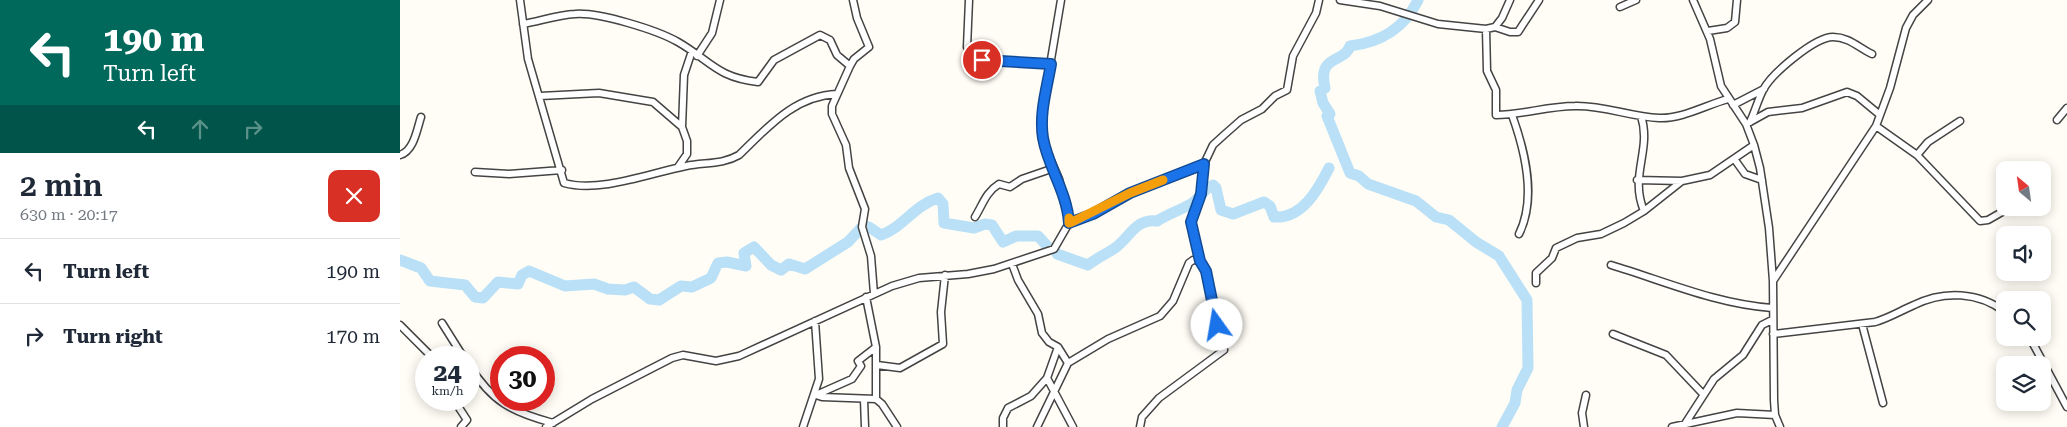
<!DOCTYPE html>
<html lang="en">
<head>
<meta charset="utf-8">
<style>
	body { margin:0; font-family:"Roboto Serif",serif; background:#f6f6f7; color:#1f2937; height:100vh; display:flex; flex-direction:column; font-size:19px; white-space:nowrap }
	* { box-sizing:border-box; margin:0 }
	p { font-size:16px; color:#747a83 }
	.icon { flex:none; width:28px; height:28px; fill:none; stroke:currentColor; stroke-width:2; stroke-linecap:round; stroke-linejoin:round }
	.map { position:relative; flex:1; overflow:hidden }
	.panel { display:flex; flex-direction:column; background:#fff; width:400px }
	.panel>* { flex:none }
	.top-card { background:#00695c; color:#fff; overflow:hidden }
	.needle { width:32px; rotate:331deg }
	.tools { position:absolute; left:1596px; top:161px; display:grid; gap:10px }
	.tools a { display:grid; place-items:center; width:55px; height:55px; border-radius:10px; background:#fff; box-shadow:0 2px 12px #0003; font-size:25px }
	.speed { position:absolute; left:15px; top:346px; display:flex; gap:10px; font-size:25px; font-weight:700; text-align:center }
	.speed>* { display:grid; place-content:center; width:65px; height:65px; border-radius:50%; background:#fff; box-shadow:0 2px 12px #0003; line-height:1 }
	.speed small { font-size:12px; font-weight:400 }
	.speed .limit { border:8px solid #d22; background:#fff; color:#111 }
	.pin { position:absolute; display:grid; place-items:center; width:42px; height:42px; color:#fff; margin:-21px; border:2px solid #fff; border-radius:50%; box-shadow:0 1px 5px #0007 }
	.me { position:absolute; width:55px; margin:-28px; rotate:347deg; stroke-linejoin:round; filter:drop-shadow(0 0 4px #0008) }
	.turn { display:flex; align-items:center; gap:18px; height:105px; padding:0 20px; font-size:22px }
	.turn .icon { width:65px; height:65px; stroke-width:2.5 }
	.turn b { display:block; font-size:35px; line-height:42px }
	.lanes { display:flex; align-items:center; height:48px; padding:0 20px; background:#0003; justify-content:center; gap:25px; direction:ltr }
	.lanes .off { opacity:.35 }
	.round { display:grid; place-items:center; flex:none; width:52px; height:52px; border-radius:10px; background:#f6f6f7 }
	.head { display:flex; align-items:center; justify-content:space-between; height:85px; padding:0 20px }
	h1 { font-size:30px; font-weight:600; line-height:38px }
	ul { padding:0; list-style:none }
	li { display:flex; align-items:center; gap:15px; height:65px; padding:0 20px; border-top:1px solid #e0e1e3 }
	li div { flex:1 }
	li b { display:block; font-size:19px }
	li em { font-style:normal }
	main { display:flex; flex:1; min-height:0 }
	.map>svg:first-child { display:block }
</style>
</head>
<body>
<main>
<section class="panel">
<div class="top-card">
<div class="turn"><svg class="icon" aria-label="left" viewBox="0 0 24 24"><path d="M17 20v-9H6M10 6l-5 5 5 5"/></svg><div><b>190 m</b>Turn left</div></div>
<div class="lanes"><svg class="icon" aria-label="left" viewBox="0 0 24 24"><path d="M17 20v-9H6M10 6l-5 5 5 5"/></svg><svg class="icon off" aria-label="ahead" viewBox="0 0 24 24"><path d="M12 20V5M6 11l6-6 6 6"/></svg><svg class="icon off" aria-label="right" viewBox="0 0 24 24"><path d="M7 20v-9h11M14 6l5 5-5 5"/></svg></div>
</div>
<div class="head"><div><h1>2 min</h1><p>630 m · 20:17</p></div><a class="round" style="background:#d93025;color:#fff"><svg class="icon" aria-label="close" viewBox="0 0 24 24"><path d="M6 6l12 12M18 6L6 18"/></svg></a></div>
<ul>
<li><svg class="icon" aria-label="left" viewBox="0 0 24 24"><path d="M17 20v-9H6M10 6l-5 5 5 5"/></svg><div><b>Turn left</b></div><em>190 m</em></li>
<li><svg class="icon" aria-label="right" viewBox="0 0 24 24"><path d="M7 20v-9h11M14 6l5 5-5 5"/></svg><div><b>Turn right</b></div><em>170 m</em></li>
</ul>
</section>
<div class="map">
<svg width="1667" height="427" viewBox="0 0 1667 427">
	<rect width="100%" height="100%" fill="#fffdf5"/>
	<g fill="none" stroke-linecap="round" stroke-linejoin="round">
		<path stroke="#b9e0f7" stroke-width="11" d="M1018,0C1004,29 981,42 950,46C944,64 917,54 925,88L920,91L923,103L930,114L927,116L950,173L959,176L968,184L1016,201L1036,217L1049,220L1076,242L1099,256L1127,300L1128,368L1117,390L1115,403L1102,427
			M657,254L688,265C697,258 706,254 715,248C730,237 736,218 757,221C768,214 778,211 789,205C799,200 803,189 813,185L816,188L821,210L833,214L864,202L870,206L874,217C902,219 918,190 929,168
			M0,260L21,268L30,281L65,285L75,297L83,298L98,282L118,284L122,275L129,271L165,286L194,284L208,289L225,290L234,287L250,299L259,300L281,286L292,287L311,278L318,263L327,262L346,266L344,253L354,247L371,265L381,270L389,264L405,269L448,242L462,227H469L481,235C504,227 513,206 538,198L543,204L544,223L574,228L585,224L592,225L603,242L616,236H638L648,247"/>
		<defs>
			<path id="street" d="M120,0L128,59L164,183C200,193 250,173 286,166C304,162 322,165 339,155C368,127 394,96 437,94
				M453,0L457,18L469,47L454,59L450,66L432,106V114L446,145L449,168L465,209L462,227L471,256L474,294
				M569,0L567,47L571,56L582,60L651,64
				M940,0L980,6L1038,24L1086,29L1095,27L1102,18L1110,0
				M1293,0L1310,39L1321,86L1346,124L1354,145L1360,168L1369,228L1373,281
				M1220,7L1236,0
				M123,24C140,21 158,15 175,14C199,12 257,30 278,42C311,61 316,77 358,82L374,60L420,35L430,40L437,55L450,66
				M1095,27L1110,32H1118L1139,0
				M1086,29L1087,71L1096,90V115C1122,115 1148,106 1175,106C1204,105 1230,117 1259,118C1282,119 1306,105 1328,99
				M1308,31L1327,28L1335,22L1337,0
				M297,56L312,33L320,0
				M140,96L199,93L253,102L282,127
				M1333,105L1364,89
				M1112,115C1125,151 1137,198 1119,234
				M1241,116C1252,150 1229,175 1244,211
				M1657,120L1667,108
				M1350,122C1355,111 1358,100 1363,90C1372,73 1415,37 1433,37C1449,37 1459,48 1472,54
				M1350,122L1368,112L1402,108L1447,92L1457,96L1480,115
				M1476,126L1517,155L1580,221L1588,220L1609,208
				M0,155C14,151 17,129 21,117
				M1517,155L1528,142L1560,121
				M1335,160L1345,174L1362,180
				M278,167L287,154V141L282,127L284,75L292,51
				M75,172L109,174L162,170
				M1237,180L1282,181
				M575,217C583,204 586,192 599,184L610,187L622,179L654,168
				M669,223L693,214L730,193L800,167L804,164L813,145L824,135L841,120L862,109L875,96L887,90L893,56L916,13L919,0
				M612,264L618,280L638,314L642,333L649,342L658,347L668,363
				M1211,265C1264,281 1316,304 1372,308
				M1136,283V273L1152,258L1156,248L1177,238L1201,234L1224,223L1244,211L1282,181L1310,175L1354,145
				M466,297L476,347V399
				M42,323L64,358
				M1462,324L1483,403
				M0,325L33,358
				M1213,334L1266,355L1303,394
				M1373,334L1475,322C1489,318 1500,311 1514,305C1544,290 1579,292 1605,312
				M1630,338L1667,407
				M69,365C92,402 112,412 153,423
				M477,365L500,368L543,344L541,312L545,275
				M647,378L673,427
				M416,395L422,397L476,399L482,404L497,427
				M416,395L452,379L461,366L458,361L476,347
				M464,399L465,427
				M54,400L67,420L61,427
				M146,427L192,399L272,358L283,355L316,361L339,356L492,286L519,278L568,274L594,269L654,249L669,223L668,214L659,179L645,147L641,119L661,0
				M403,427L419,379L415,321
				M603,427V418L608,408L631,396L647,378L658,347
				M637,427L668,363L708,339L760,316L773,301L789,263L793,260L800,261
				M740,427L742,417L759,398L824,350L813,312L806,271L800,261L791,222L802,188L804,164
				M1184,427L1182,413L1186,395
				M1272,427L1337,413L1375,415
				M1283,427L1314,379L1343,355L1362,325L1372,320
				M1380,427L1375,415L1374,400L1373,281L1476,126L1490,88L1506,28L1513,15L1528,0"/>
		</defs>
		<use href="#street" stroke="#444" stroke-width="9"/>
		<use href="#street" stroke="#fff" stroke-width="6"/>
	</g>
	<g fill="none" stroke-linecap="round" stroke-linejoin="round">
		<defs>
			<path id="route" d="M582,60L651,64C647,88 639,113 643,138C648,167 667,192 669,223L693,214L730,193L804,164L801,194L791,222L800,261L806,271L817,325"/>
		</defs>
		<use href="#route" stroke="#114b97" stroke-width="12"/>
		<use href="#route" stroke="#1a73e8" stroke-width="9"/>
		<path stroke="#f59e0b" stroke-width="9" d="M669,218V223L672,222L730,193L763,180"/>
	</g>
</svg>
<div class="tools">
<a><svg class="needle" viewBox="-14 -14 28 28"><path d="M0-13l5 13h-10z" fill="#e53935"/><path d="M0 13l5-13h-10z" fill="#747a83"/></svg></a>
<a><svg class="icon" aria-label="sound" viewBox="0 0 24 24"><path d="M4 9h4l5-4v14l-5-4H4zM17 9q2 3 0 6"/></svg></a>
<a><svg class="icon" aria-label="search" viewBox="0 0 24 24"><circle cx="10" cy="10" r="6"/><path d="M15 15l6 6"/></svg></a>
<a><svg class="icon" aria-label="layers" viewBox="0 0 24 24"><path d="M12 4l9 5-9 5-9-5zM3 14l9 5 9-5"/></svg></a>
</div>
<div class="speed"><div>24<small>km/h</small></div><div class="limit">30</div></div>
<div class="pin" style="left:582px;top:60px;background:#d93025"><svg class="icon" aria-label="arrive" viewBox="0 0 24 24"><path d="M6 21V4h12l-3 4 3 4H6"/></svg></div>
<svg class="me" style="left:817px;top:325px" viewBox="-20 -20 40 40"><circle r="19" fill="#fff"/><path d="M0-13L10 11 0 6-10 11z" fill="#1a73e8"/></svg>
</div>
</main>
</body>
</html>
